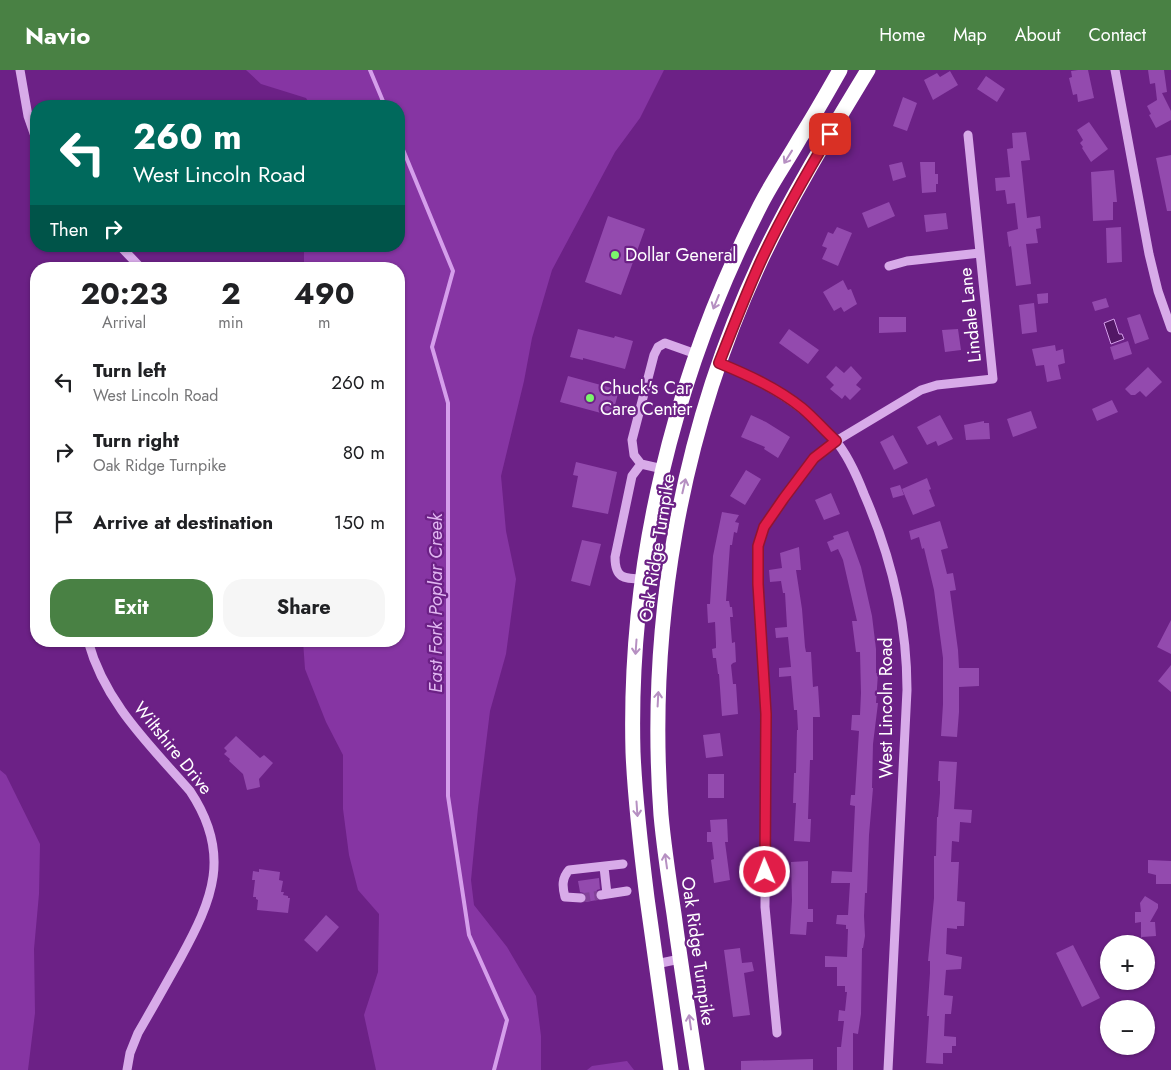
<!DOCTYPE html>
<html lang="en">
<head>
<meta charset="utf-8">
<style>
	body { margin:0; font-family:Jost,sans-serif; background:#f6f6f6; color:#202124; height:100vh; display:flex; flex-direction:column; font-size:19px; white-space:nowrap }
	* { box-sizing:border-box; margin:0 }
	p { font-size:16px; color:#757577 }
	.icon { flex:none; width:28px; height:28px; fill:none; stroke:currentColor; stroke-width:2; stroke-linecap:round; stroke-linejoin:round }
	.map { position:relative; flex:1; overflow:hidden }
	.side { position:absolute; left:30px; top:192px; width:375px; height:385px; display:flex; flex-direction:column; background:#fff; border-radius:20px; box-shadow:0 1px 4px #0004 }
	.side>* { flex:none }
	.banner { position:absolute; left:30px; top:30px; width:375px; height:152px; border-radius:20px; box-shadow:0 1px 4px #0004; background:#00695c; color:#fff; overflow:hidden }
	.fabs { position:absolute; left:1100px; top:865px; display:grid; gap:10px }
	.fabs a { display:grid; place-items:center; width:55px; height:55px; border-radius:50%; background:#fff; box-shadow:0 1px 4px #0004; font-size:25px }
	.pin { position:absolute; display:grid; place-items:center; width:42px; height:42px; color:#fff; margin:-21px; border-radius:10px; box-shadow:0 2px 8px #0006 }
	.me { position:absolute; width:55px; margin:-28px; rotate:359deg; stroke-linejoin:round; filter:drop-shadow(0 0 4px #0008) }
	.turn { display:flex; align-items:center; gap:18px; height:105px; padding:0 20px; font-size:22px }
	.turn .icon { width:65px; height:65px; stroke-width:2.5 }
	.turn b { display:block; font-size:35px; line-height:42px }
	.then { display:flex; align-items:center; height:48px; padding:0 20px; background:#0003; gap:10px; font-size:19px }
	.eta { display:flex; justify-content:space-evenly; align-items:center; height:85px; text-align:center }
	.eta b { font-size:30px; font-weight:700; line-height:35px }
	.cta { display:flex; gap:10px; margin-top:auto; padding:10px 20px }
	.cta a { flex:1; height:58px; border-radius:20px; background:#498144; color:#fff; font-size:20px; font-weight:700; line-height:58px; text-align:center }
	.cta a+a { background:#f6f6f6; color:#202124 }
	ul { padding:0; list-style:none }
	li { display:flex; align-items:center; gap:15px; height:70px; padding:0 20px }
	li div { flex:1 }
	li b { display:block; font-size:19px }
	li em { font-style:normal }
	header { display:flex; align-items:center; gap:30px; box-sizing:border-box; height:70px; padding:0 25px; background:#498144; color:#fff }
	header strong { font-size:24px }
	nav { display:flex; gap:28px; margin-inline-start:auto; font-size:18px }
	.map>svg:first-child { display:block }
</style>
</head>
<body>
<header>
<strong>Navio</strong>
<nav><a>Home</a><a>Map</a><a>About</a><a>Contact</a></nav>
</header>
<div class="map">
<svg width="1171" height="1000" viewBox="0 0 1171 1000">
	<rect width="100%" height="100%" fill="#6c2186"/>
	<path fill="#8635a3" d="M246,0H664L640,48L615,82L552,200L532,268L524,311L501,406L506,461L516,509L506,584L490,641L478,738L471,810L474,835L507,877L536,926L541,966V1000H376L364,945L378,902L379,844L358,820L349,785L343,739V685L326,652L305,599L303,571H399V199H304V181L306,176H399V36H311L306,28L261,14Z
		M0,700L6,705L40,774L39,824L34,879L35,943L28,1000H0Z
		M627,991L634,1000H587L592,996Z"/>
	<path fill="#521765" stroke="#d59eeb" d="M1114,249L1119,264H1122L1124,269L1111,274L1104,253Z"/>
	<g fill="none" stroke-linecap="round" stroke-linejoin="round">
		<path stroke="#d59eeb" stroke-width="4" d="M370,0L385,36
			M399,70L453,201L432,277L448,333V726L469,865L507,950L494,1000"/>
	</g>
	<path fill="#934aae" d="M1078,0H1088L1094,28L1078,32L1077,24L1073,25L1069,8L1072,7L1071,1Z
		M1148,0H1164L1167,22L1162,23L1171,41V50L1156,58L1149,45L1151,44L1147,36L1157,30L1155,13L1150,14Z
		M950,1L958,15L933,30L924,10L937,3L940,7Z
		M986,6L1005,19L997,32L977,19Z
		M903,27L917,33L907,61L893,56Z
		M1089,52L1108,79L1091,92L1082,78L1083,77L1080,73L1083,70L1077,60Z
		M1026,62L1030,90L1021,91L1027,148L1040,146L1041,158L1036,159L1038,173L1026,174L1031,214L1016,216L1011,176L1009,177L1007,162L1018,159L1015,133L1007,134L1005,120L996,121L995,108L1010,107L1007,79L1013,78L1012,63Z
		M1171,85V141H1167L1156,88Z
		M902,92L906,107L893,111L889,95Z
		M920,92H935V104H938V114H936V122L922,123Z
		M1114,100L1117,132H1113V150L1093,151L1091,102Z
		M889,132L895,146L868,158L862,143Z
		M946,143L948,159L926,162L924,145Z
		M608,146L645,159L621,225L585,212Z
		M837,157L852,163L838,196L822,189L827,178L822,176L828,162L833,164Z
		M1121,157L1122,192L1107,193L1106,158Z
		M843,210L848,220L851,219L857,234L844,242L841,237L834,241L823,222Z
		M1048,223V233L1038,234L1037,224Z
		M1106,228L1109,237L1095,241L1092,232Z
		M1034,233L1037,262L1022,264L1019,235Z
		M1140,244L1149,269L1135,274L1127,248Z
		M879,247H906V262L879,263Z
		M578,259L614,268L615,266L633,271L625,299L583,288V290L570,287Z
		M789,259L819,280L808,294L779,273Z
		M958,259L961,280L945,282L942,260Z
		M1128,271L1132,284L1114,290L1110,277Z
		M1055,275L1056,281L1063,279L1065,293L1058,295L1061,309L1047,312L1044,295L1036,296L1032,279Z
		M836,296L844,303L851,296L862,308L856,315L861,319L850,330L845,325L842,329L830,319L834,315L826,307Z
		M1148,297L1162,312L1146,327L1140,321L1135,325H1131L1125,319Z
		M568,306L619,320L612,346L560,332Z
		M1112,330L1118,342L1097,351L1092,339Z
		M1031,341L1037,358L1013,367L1007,349Z
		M751,345L766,352L790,367L778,388L764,379L765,377L741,367Z
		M940,345L953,369L938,376L936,371L927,375L917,357Z
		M984,351V353H989L990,369L966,370L964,355Z
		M893,365L908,393L894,400L880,372Z
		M576,392L617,402L608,444L572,437L578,406L573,405Z
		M746,400L761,409L745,435L730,426Z
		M927,408L931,419L929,420L935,436L913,445L902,419Z
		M900,415L904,425L893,428L890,418Z
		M831,423L840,444L824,450L815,430Z
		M722,442L739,445L735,452L739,453L737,463L734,462L732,475H730L726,531H729L730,537H732L733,547H730L732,573L735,572L736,592L733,593L731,595L733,614H736L738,644L722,646L719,604H718L716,588H713L712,579L716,578V574L715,552L708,553L707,534H710L713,486Z
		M940,451L948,478L941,480L947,504L953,503L956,520L950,521L958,580L959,598H979V616L959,617V642L957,667L941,666L943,634V588L934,520L924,478L922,479L919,467L911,470L909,461Z
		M848,461L861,497L872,546L876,579V603H878L876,633H878L873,674L872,718H873L869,765L867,823H865L864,846L865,866L863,878H862L861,944L858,964L853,963V1000H837V977H841L844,951H838L839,940L845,941L847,922H845V916H837V897H825V886L847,887L848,859H846V855L836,854L837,845H848L850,813H831L832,801L852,802L855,736L850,735L851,725H855L859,661L851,660L852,645H860L861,623L860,582H856L852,551H857L843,490L838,479L831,482L827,472L834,469L833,466Z
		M582,470L601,474L590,516L571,511Z
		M799,477L801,500H796L802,539L805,577L806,582H811L813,617L818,616L820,647H813V690H810L808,749H811L810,772L794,771L796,733H793L794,703H796L797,660H798L797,640H794L791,606L779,607V598L791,597L788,567L776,568L775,558L787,557L785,523H783L781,511L770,512L769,500L782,498L780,483Z
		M1171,550V584L1157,577Z
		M1171,595V622L1158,611Z
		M720,663L723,686L706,688L703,665Z
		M236,666L260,688L264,685L273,693L259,709L260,717L247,720L243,704L229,691L230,689L224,684L227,681L224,678Z
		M939,691L957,692L954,739L972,740L971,753L960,752L959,772L952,771L951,792H959L957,831L965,832L964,856H957V859L947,858L946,884L962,887L961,899L946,900L944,925L953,926L951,944H945L944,966L956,967V976H952V983H943V994L926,993L929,946H927L930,903V891H928L934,828V786H936L937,747H938L940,723V711H938Z
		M708,704H724V728H708Z
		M727,749L728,772H725L730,810L714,813L711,790L714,789L712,772H707V762H711L710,750Z
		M1148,790L1171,791V814H1156V805L1148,803Z
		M808,791V839H813V852H807L806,865L790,864L792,830L791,792Z
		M259,799L280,802L279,810L283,811L281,822H284L283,825L288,826V828H290L288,843L257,840L258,830L256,829V827H253L255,810H252L253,801L259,802Z
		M599,808L600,819L597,820L595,825L597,830L586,832L587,826L584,823L580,822L578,811Z
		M1145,826L1158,834V838L1150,852H1155L1156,866L1142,867L1141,868V852L1135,853V842H1141L1140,833Z
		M326,845L339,857L317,882L304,870Z
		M1073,875L1100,928L1082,937L1056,883Z
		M740,878L742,893L752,892L754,901L744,903L750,945L733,947L724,880Z
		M813,989V1000H741V991Z"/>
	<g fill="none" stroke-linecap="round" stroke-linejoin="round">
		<path stroke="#824298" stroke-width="9" stroke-dasharray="9 4.5" stroke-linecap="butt" d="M581,828L601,825"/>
		<path stroke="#d8abe9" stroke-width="9" d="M20,0L28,46L36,69
			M1115,0L1149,184L1158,221L1171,258
			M120,176L142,199
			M889,196L907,191L980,183
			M719,293C763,311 804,334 835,370C848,385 857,406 864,424C891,486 907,552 907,620L888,1000
			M641,394L663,399
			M643,509C623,509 615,508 615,487L632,406L641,394L634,385L632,370L654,285L658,277L665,273L696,284
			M88,571C105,633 149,674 190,721C232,784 213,829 180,889C166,914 152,939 138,963L130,983L127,1000
			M604,797L607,824
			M601,825L627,821
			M581,828L565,827C562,816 562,808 569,800L623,794
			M656,894L680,889
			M777,963L765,837L766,644L757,494L758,476L764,457L814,388L836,371L921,320L937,315L993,309L968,65"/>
		<path stroke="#fff" stroke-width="15" d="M671,1000C663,943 655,886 647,828C641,780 635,731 633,682C628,493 674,304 760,136C772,112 787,91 800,68C814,46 827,23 840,0
			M697,1000C689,948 681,896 674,844C669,811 664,778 661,745C647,556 680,364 760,192C791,126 830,63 868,0"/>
	</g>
	<defs><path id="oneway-shaft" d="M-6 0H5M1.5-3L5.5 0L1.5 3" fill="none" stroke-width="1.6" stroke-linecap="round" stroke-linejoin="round" transform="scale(1.25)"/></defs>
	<g stroke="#b690c2">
		<use href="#oneway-shaft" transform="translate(788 87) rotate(122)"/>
		<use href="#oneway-shaft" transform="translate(716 232) rotate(112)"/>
		<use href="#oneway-shaft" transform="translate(684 416) rotate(-77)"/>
		<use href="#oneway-shaft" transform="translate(636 577) rotate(94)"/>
		<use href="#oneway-shaft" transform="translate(658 629) rotate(-87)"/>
		<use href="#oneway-shaft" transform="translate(637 739) rotate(86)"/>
		<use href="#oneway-shaft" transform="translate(666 791) rotate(-98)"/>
		<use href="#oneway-shaft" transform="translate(690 952) rotate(-98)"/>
	</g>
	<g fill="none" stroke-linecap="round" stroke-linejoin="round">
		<defs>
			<path id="route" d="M765,802L766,644L758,514V476L764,457L784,428L814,388L836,371C824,360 814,348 802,338C777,318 748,305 719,293C732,260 745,226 760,193C780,149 805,106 830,64"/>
		</defs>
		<use href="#route" stroke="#92132f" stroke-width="12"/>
		<use href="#route" stroke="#e11d48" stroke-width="9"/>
	</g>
	<g fill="#7bf66c" stroke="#6c2186" stroke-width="2">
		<circle cx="615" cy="185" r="5"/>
		<circle cx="590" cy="328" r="5"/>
	</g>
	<g text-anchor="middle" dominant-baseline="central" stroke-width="4.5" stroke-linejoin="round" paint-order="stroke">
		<g font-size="18" fill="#fff" stroke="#6c2186" text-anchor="start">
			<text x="625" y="185">Dollar General</text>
			<text x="600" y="318">Chuck's Car<tspan x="600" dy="21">Care Center</tspan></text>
		</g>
		<g font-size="18" fill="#fff" stroke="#6c2186">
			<text transform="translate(970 245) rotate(-96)">Lindale Lane</text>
			<text transform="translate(657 478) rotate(-81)">Oak Ridge Turnpike</text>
			<text transform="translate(886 638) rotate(-90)">West Lincoln Road</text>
			<text transform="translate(173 678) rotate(51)">Wiltshire Drive</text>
			<text transform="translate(698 881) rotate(82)">Oak Ridge Turnpike</text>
		</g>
		<g font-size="19" font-style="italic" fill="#e0b6f1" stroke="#6c2186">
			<text transform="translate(435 533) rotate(-90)">East Fork Poplar Creek</text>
		</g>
	</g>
</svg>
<div class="fabs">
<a>+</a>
<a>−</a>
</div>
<div class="pin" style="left:830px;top:64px;background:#d93025"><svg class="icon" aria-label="arrive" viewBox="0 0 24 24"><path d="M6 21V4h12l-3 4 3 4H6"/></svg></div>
<svg class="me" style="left:765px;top:802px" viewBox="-20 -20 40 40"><circle r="17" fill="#e11d48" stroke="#fff" stroke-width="3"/><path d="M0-11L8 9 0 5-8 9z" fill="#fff"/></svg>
<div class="banner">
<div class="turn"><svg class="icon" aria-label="left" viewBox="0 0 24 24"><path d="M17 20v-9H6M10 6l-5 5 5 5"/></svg><div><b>260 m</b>West Lincoln Road</div></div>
<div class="then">Then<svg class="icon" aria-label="right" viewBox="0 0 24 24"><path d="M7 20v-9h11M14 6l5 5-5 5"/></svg></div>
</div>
<section class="side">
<div class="eta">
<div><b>20:23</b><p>Arrival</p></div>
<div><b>2</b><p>min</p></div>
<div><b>490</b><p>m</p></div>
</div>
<ul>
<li><svg class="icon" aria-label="left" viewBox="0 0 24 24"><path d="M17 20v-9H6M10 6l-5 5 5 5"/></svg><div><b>Turn left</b><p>West Lincoln Road</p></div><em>260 m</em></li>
<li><svg class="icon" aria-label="right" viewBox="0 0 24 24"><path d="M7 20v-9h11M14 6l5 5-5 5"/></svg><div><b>Turn right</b><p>Oak Ridge Turnpike</p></div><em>80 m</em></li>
<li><svg class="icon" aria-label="arrive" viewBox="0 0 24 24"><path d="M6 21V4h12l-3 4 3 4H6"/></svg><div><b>Arrive at destination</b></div><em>150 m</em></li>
</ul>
<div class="cta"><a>Exit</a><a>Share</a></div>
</section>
</div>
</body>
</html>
